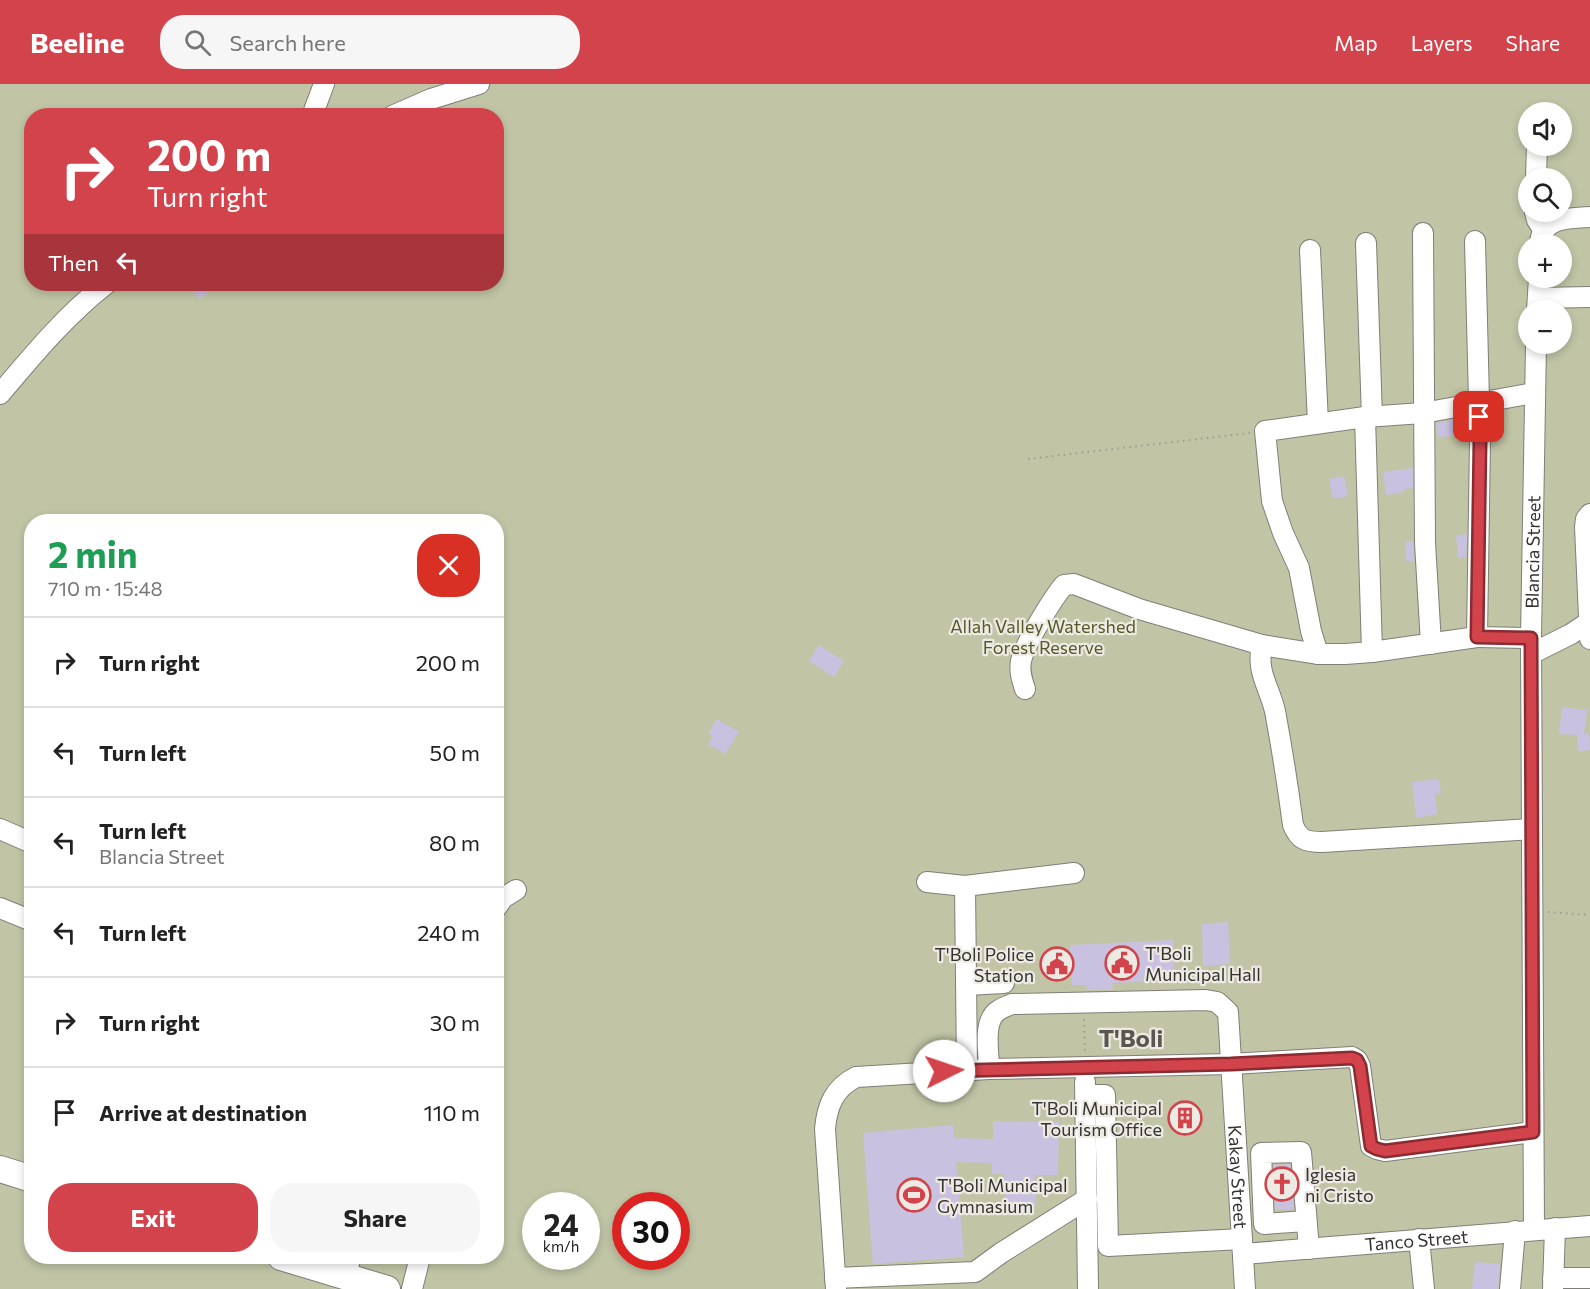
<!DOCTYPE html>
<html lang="en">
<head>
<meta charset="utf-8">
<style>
	body { margin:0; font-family:Commissioner,sans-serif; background:#f6f6f6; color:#222; height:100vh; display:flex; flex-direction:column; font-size:22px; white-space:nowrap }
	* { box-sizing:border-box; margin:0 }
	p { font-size:20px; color:#767676 }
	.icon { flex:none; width:33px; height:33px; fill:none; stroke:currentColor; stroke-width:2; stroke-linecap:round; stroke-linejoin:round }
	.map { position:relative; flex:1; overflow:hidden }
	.details { position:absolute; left:24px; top:430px; width:480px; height:750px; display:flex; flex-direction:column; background:#fff; border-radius:24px; box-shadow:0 3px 9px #0003 }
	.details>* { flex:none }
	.guide { position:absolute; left:24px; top:24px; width:480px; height:183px; border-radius:24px; box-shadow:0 3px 9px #0003; background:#d3434b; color:#fff; overflow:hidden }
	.controls { position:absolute; left:1518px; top:18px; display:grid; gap:12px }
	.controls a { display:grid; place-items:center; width:54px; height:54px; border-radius:50%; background:#fff; box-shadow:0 3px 9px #0003; font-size:30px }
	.speed { position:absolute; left:522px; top:1108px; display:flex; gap:12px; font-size:30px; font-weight:700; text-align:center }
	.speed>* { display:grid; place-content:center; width:78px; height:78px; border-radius:50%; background:#fff; box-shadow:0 3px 9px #0003; line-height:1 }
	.speed small { font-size:15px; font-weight:400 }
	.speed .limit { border:9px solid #d22; background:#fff; color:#111 }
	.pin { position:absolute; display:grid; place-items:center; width:51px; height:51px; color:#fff; margin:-26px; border-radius:12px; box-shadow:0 3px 9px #0006 }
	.me { position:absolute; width:66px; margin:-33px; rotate:86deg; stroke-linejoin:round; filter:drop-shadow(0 0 4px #0008) }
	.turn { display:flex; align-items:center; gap:21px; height:126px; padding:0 24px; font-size:27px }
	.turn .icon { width:78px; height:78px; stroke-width:2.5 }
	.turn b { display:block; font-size:42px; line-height:51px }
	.then { display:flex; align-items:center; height:57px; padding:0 24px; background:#0003; gap:12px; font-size:22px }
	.round { display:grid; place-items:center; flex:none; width:63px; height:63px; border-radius:24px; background:#f6f6f6 }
	.summary { display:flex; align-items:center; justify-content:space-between; height:102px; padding:0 24px }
	h1 { font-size:36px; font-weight:700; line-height:45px; color:#1e9e55 }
	.action { display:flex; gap:12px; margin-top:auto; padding:12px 24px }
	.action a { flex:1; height:69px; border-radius:24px; background:#d3434b; color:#fff; font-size:24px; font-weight:700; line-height:69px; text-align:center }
	.action a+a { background:#f6f6f6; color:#222 }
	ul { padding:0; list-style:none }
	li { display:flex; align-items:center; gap:18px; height:90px; padding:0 24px; border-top:2px solid #e0e0e0 }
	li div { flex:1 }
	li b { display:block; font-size:22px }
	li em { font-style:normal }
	header { display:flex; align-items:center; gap:36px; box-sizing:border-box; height:84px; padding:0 30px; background:#d3434b; color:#fff }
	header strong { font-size:28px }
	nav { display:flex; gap:33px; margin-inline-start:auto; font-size:21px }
	.search { width:420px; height:54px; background:#f6f6f6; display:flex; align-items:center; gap:15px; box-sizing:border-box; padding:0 21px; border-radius:24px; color:#767676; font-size:22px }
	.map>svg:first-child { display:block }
</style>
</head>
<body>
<header>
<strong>Beeline</strong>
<div class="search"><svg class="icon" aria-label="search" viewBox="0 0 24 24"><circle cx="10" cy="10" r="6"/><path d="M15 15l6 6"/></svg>Search here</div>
<nav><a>Map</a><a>Layers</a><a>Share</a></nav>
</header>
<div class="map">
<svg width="1590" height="1205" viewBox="0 0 1590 1205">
	<rect width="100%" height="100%" fill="#edeae3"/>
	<path fill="#c1c5a6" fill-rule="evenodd" d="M0,0H1590V1205H0ZM1528,28H1562V62H1528ZM32,32H496V200H32ZM1528,94H1562V128H1528ZM1528,160H1562V194H1528ZM1528,226H1562V260H1528ZM32,438H496V1173H32ZM536,1122H586V1173H536ZM626,1122H676V1173H626Z"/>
	<path fill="#c8c1e0" d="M199,200H204L210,207L200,215L192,206Z
		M1467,333L1468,351L1438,353L1436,339Z
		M1413,384V404L1403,405L1404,408L1386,411L1383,388Z
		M1344,392L1348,412L1333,415L1329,395Z
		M1467,450L1466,473L1458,474L1456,452Z
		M1405,457H1413L1414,477H1406Z
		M819,561L844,577L834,593L809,577Z
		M1562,623L1587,626L1584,650H1589L1590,666L1578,667L1577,651L1559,650Z
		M717,635L739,648L725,670L708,660L713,652L708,649Z
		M1439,695L1441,709L1435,710L1437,730L1416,734L1412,698Z
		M1228,838L1230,880L1203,882L1202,840Z
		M1173,856L1175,896L1112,899L1113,906H1087L1086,901H1072L1071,888L1046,889L1045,872L1070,870V861Z
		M1176,1020L1194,1021V1047H1175Z
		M993,1037L1059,1038L1058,1091H1035L1036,1122L1005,1123L1004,1090H992V1079L956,1078L964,1173L873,1180L863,1049L953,1041L954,1054L993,1055Z
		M1290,1080L1294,1125L1275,1126L1274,1081Z
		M1475,1178L1500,1180L1498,1205H1472Z"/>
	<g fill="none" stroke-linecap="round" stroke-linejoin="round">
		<defs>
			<g id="minor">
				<path d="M312,32L324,0"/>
				<path d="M392,32L431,15L479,0"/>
				<path d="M1536,94L1537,62"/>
				<path d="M1535,128L1537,136L1544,147"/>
				<path d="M1423,149L1425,459L1431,560"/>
				<path d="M1475,157L1480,357L1477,553L1531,554"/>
				<path d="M1366,159L1372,333"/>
				<path d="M1540,160C1541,133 1570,134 1590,133"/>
				<path d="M1310,166L1318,339"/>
				<path d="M1538,214L1590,213"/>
				<path d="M1537,226L1539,194"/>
				<path d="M0,310C33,271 66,231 106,200"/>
				<path d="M1365,333L1372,568"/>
				<path d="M1590,430L1586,435L1585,443L1590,555"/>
				<path d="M1262,561C1256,588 1269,602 1275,627C1282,665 1288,703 1293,741C1299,756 1306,758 1322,758L1532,745"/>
				<path d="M1318,570L1311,547L1299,484L1283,449L1272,417L1265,347L1365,333L1423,329L1534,309"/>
				<path d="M1531,570L1571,550L1589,538"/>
				<path d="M1025,605C1022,596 1019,587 1021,577C1024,561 1053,514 1064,501L1074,500L1139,525L1262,561L1318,570H1345L1372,568L1477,553"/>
				<path d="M0,745L32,759"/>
				<path d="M927,798L965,802L1074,789"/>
				<path d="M965,802L967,986"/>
				<path d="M0,824L32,837"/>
				<path d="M496,824L503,814L516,806"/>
				<path d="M966,901L1004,899"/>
				<path id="s1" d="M989,985C989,968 982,936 999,926C1003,923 1008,922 1012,920L1206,916L1217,918L1228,928L1245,1205"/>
				<path d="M1085,998L1088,1205"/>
				<path d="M1086,1011H1105L1108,1162L1242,1155"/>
				<path d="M1306,1137L1264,1140L1261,1069L1301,1068L1309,1165"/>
				<path id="s2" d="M1534,1146L1531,554L1536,260"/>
				<path d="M1419,1155L1424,1205"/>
				<path id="s3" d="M1243,1170L1590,1142"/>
				<path d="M345,1192L351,1173"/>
				<path d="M835,1194L975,1188L1001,1169L1087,1115"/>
				<path d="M1553,1194H1590"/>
				<path d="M412,1205L420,1173"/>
				<path d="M836,1205L825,1045C827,1022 834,1004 856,993L989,985L1231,980L1352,973L1357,976L1360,982L1371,1062L1377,1065L1385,1067L1533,1048"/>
				<path d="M1510,1205L1515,1147"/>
				<path d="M1553,1205L1555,1144"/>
			</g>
			<path id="major" d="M0,1085L32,1095
				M281,1173L387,1205"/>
		</defs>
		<use href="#minor" stroke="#807e77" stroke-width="22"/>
		<use href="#major" stroke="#807e77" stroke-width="28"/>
		<path stroke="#9c9a95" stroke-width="2" stroke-dasharray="1.5 4.5" stroke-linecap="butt" d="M1028,375L1250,349
			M1548,828L1590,831
			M1084,935L1085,968"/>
		<use href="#minor" stroke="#fff" stroke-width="20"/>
		<use href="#major" stroke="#fff" stroke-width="26"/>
	</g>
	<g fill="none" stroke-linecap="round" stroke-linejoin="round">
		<defs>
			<path id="route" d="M944,987L1231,980L1352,974L1357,976L1360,982L1371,1062L1377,1065L1385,1067L1533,1048L1531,554L1477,553L1480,357L1479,333"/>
		</defs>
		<use href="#route" stroke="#892c31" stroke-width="15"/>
		<use href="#route" stroke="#d3434b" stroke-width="10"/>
	</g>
	<defs>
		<symbol id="civic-ring" viewBox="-11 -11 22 22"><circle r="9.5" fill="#edeae3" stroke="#d3434b" stroke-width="1.5"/><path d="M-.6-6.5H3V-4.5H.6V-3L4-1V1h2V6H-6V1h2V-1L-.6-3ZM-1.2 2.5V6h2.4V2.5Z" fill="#d3434b"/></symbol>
		<symbol id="building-ring" viewBox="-11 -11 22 22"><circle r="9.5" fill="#edeae3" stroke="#d3434b" stroke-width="1.5"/><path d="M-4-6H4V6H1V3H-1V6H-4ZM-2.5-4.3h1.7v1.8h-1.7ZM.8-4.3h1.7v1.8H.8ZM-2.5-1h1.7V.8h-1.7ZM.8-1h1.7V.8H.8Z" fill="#d3434b"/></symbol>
		<symbol id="church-ring" viewBox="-11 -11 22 22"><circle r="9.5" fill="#edeae3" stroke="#d3434b" stroke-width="1.5"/><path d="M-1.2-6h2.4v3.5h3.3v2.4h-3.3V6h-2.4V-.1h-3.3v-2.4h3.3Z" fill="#d3434b"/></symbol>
		<symbol id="stadium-ring" viewBox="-11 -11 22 22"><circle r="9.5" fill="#edeae3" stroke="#d3434b" stroke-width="1.5"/><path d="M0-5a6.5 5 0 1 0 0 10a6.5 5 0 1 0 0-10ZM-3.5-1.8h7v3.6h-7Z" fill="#d3434b"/></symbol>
	</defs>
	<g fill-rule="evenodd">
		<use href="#civic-ring" x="1103" y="860" width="38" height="38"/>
		<use href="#civic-ring" x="1038" y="861" width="38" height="38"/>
		<use href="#building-ring" x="1166" y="1015" width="38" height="38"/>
		<use href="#church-ring" x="1263" y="1081" width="38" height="38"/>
		<use href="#stadium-ring" x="895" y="1092" width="38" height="38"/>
	</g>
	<g text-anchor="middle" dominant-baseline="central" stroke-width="4.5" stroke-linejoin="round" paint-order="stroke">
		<g font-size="18" fill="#343330" stroke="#edeae3">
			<text stroke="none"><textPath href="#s2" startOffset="678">Blancia Street</textPath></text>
			<text stroke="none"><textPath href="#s1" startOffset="462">Kakay Street</textPath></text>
			<text stroke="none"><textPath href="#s3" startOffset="174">Tanco Street</textPath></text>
		</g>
		<g font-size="18" fill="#575a26" stroke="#edeae3">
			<text x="1043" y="542">Allah Valley Watershed<tspan x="1043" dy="21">Forest Reserve</tspan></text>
		</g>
		<g font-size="18" fill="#343330" stroke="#edeae3" text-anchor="start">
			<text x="1145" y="869">T'Boli<tspan x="1145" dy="21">Municipal Hall</tspan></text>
			<text x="1034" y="870" text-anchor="end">T'Boli Police<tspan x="1034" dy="21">Station</tspan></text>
			<text x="1162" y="1024" text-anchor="end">T'Boli Municipal<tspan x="1162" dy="21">Tourism Office</tspan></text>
			<text x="1305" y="1090">Iglesia<tspan x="1305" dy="21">ni Cristo</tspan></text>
			<text x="937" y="1101">T'Boli Municipal<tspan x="937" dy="21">Gymnasium</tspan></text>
		</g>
		<g font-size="24" font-weight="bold" fill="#585650" stroke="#edeae3">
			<text x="1131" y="953">T'Boli</text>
		</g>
	</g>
</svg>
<div class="controls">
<a><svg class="icon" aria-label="sound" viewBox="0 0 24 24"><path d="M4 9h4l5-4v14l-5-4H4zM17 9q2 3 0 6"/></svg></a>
<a><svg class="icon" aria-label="search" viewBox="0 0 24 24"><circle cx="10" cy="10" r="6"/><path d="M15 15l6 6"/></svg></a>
<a>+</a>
<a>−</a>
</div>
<div class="speed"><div>24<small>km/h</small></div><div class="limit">30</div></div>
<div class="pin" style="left:1479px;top:333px;background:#d93025"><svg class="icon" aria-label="arrive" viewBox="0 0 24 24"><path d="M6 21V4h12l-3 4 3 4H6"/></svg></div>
<svg class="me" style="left:944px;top:987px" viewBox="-20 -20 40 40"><circle r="19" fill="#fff"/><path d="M0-13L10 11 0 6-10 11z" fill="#d3434b"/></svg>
<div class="guide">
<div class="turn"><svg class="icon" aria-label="right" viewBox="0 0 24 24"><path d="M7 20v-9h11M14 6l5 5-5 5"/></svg><div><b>200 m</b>Turn right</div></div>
<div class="then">Then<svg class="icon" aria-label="left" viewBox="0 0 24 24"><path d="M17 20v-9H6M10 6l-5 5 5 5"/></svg></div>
</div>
<section class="details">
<div class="summary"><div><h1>2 min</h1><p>710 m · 15:48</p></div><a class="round" style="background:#d93025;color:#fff"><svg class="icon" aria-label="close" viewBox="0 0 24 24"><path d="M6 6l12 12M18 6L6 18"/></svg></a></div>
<ul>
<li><svg class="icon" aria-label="right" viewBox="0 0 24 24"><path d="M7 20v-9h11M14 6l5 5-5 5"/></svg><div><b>Turn right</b></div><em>200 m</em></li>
<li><svg class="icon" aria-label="left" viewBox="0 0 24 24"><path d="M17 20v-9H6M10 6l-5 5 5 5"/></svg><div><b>Turn left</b></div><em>50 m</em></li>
<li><svg class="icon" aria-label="left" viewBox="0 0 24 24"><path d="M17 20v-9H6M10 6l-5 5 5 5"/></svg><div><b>Turn left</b><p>Blancia Street</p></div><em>80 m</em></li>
<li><svg class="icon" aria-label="left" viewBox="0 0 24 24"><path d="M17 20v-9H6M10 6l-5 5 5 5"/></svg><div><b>Turn left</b></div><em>240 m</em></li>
<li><svg class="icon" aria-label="right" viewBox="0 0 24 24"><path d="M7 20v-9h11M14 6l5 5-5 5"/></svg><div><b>Turn right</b></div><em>30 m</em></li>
<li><svg class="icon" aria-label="arrive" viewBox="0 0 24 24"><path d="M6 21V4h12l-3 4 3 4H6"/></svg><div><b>Arrive at destination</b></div><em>110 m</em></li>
</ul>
<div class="action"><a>Exit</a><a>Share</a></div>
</section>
</div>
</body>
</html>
